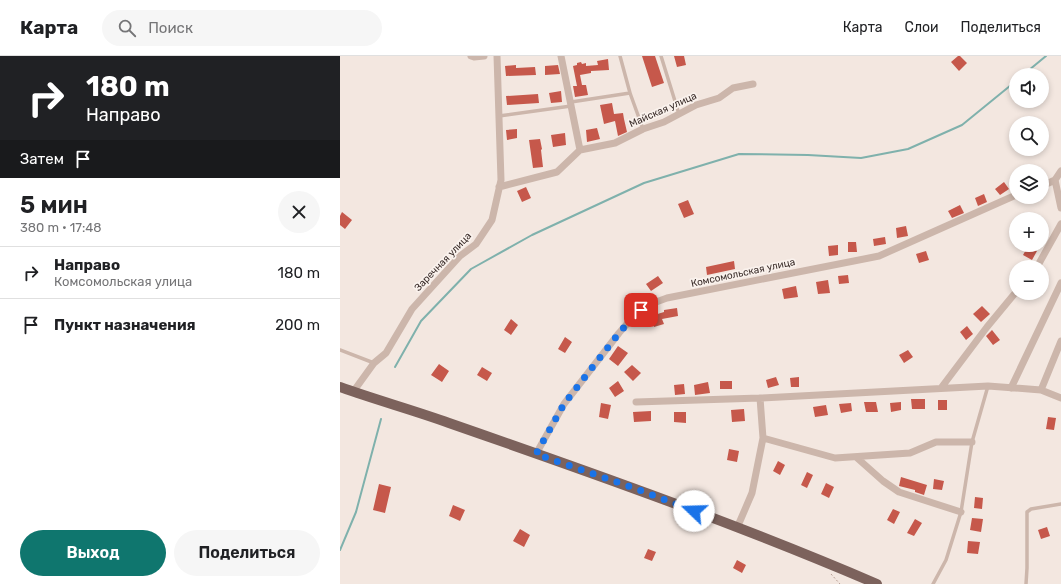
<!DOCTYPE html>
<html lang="ru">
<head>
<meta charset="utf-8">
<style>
	body { margin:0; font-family:Rubik,sans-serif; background:#f6f6f6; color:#202124; height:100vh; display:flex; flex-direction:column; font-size:15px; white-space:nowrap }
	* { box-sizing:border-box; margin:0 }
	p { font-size:13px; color:#757577 }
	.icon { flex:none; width:22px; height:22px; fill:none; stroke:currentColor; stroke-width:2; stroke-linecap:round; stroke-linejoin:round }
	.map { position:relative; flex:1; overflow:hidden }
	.panel { display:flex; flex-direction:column; background:#fff; width:340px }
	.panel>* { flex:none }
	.top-card { background:#202124; color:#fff; overflow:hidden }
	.tools { position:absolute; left:669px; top:12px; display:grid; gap:8px }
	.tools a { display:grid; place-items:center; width:40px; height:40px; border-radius:50%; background:#fff; box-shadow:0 2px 6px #0003; font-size:20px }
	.pin { position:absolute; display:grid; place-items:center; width:34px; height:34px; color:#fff; margin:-17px; border-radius:8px; box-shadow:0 2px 6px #0006 }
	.me { position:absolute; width:44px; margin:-22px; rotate:291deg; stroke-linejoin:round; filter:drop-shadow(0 0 3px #0008) }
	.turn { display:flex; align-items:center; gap:14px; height:84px; padding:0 20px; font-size:18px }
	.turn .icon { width:52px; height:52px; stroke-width:2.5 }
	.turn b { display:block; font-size:28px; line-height:34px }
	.then { display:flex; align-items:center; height:38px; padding:0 20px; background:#0003; gap:8px; font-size:15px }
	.round { display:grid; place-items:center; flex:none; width:42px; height:42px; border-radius:21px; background:#f6f6f6 }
	.summary { display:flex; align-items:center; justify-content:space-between; height:68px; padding:0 20px }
	h1 { font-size:24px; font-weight:600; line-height:30px }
	.button { display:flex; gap:8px; margin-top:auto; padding:8px 20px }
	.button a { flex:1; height:46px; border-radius:24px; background:#0f766e; color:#fff; font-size:16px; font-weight:600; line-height:46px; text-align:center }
	.button a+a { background:#f6f6f6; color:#202124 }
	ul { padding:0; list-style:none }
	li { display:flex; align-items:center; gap:12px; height:52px; padding:0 20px; border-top:1px solid #e0e0e0 }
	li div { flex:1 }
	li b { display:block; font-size:15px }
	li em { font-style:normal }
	header { display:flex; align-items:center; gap:24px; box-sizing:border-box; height:56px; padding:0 20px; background:#fff; border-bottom:1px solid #e0e0e0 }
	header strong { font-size:19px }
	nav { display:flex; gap:22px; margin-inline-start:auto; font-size:14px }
	.search { width:280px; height:36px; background:#f6f6f6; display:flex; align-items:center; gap:10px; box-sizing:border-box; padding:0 14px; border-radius:22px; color:#757577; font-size:15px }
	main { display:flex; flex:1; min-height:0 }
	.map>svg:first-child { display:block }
</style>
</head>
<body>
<header>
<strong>Карта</strong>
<div class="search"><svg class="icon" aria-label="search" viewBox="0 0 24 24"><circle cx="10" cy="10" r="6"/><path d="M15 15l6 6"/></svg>Поиск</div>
<nav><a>Карта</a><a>Слои</a><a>Поделиться</a></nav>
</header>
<main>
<section class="panel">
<div class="top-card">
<div class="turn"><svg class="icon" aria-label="right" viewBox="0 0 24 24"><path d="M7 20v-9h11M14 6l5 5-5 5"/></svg><div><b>180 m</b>Направо</div></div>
<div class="then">Затем<svg class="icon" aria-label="arrive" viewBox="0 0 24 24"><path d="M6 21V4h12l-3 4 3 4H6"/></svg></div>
</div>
<div class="summary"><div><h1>5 мин</h1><p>380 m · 17:48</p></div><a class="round"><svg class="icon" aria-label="close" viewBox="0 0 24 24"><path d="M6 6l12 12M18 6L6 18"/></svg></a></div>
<ul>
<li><svg class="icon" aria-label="right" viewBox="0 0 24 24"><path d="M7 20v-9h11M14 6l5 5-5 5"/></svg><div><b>Направо</b><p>Комсомольская улица</p></div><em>180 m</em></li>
<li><svg class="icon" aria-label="arrive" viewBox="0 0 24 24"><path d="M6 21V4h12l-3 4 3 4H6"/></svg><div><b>Пункт назначения</b></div><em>200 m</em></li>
</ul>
<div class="button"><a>Выход</a><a>Поделиться</a></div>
</section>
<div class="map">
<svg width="721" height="528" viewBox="0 0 721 528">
	<rect width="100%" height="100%" fill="#f3e7e0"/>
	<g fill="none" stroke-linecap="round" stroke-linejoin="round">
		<path stroke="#7fb1ac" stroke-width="2" d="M683,19L706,0
			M55,311L81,265L131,213L192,179L304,127L399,98L468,99L521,102L568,93L622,69L676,25
			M0,494L16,456L41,363"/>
	</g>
	<path fill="#c6584b" d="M302,0H315L324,27L312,31Z
		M334,0H344L346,9L337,11Z
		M618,0H620L627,7L619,15L611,6Z
		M268,3L269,14L251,15V17L240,19L242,29H246L248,39L235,41L233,30H237L233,10L237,9V7L241,6L242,8L246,7V10L258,9L257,5Z
		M176,9V12L195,11L196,19L166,20L165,10Z
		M218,9L220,18L205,19V10Z
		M221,35L222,46L211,47L209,37Z
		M198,38L199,47L167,49L166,40Z
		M272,47L274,58L283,57L284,63L287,76L278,80L275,65L264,68L260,49Z
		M257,72L260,83L247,86L246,74Z
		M177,73V82L167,84L166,74Z
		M225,77L226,89L213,91L211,79Z
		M200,83L202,93L201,94L203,111L193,112L189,84Z
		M664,126L669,133L660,139L655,133Z
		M186,131L191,142L182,146L177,135Z
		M644,138L647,146L638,150L635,142Z
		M348,144L354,158L344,162L338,148Z
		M620,149L624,157L612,162L608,155Z
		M2,156L12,164L5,173L0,169V160Z
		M566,170L568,180L557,182L556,172Z
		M545,181L546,188L534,190L533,183Z
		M508,186H516L517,196H508Z
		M498,189V199L489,200L488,190Z
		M688,190L697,195L692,204L683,199Z
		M586,195L589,204L579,207L576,198Z
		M394,205L395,213L367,219L366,211Z
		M508,219L509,227L499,228L498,220Z
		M318,220L323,227L311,235L306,228Z
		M488,224L490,237L478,238L476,226Z
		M456,230L458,241L444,243L442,233Z
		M642,250L650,258L641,266L633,258Z
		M337,252L338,260L322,263L324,268L314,271L311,260L324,256V254Z
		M171,263L178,269L171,279L164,274Z
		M627,270L633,278L626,284L620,276Z
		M652,274L660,284L653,289L646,280Z
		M225,281L232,286L225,297L218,293Z
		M278,290L288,297L278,310L269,303Z
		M568,294L573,301L564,307L559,299Z
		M99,308L109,315L102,326L91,319Z
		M292,309L301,317L293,325L284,316Z
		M142,311L152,317L147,325L137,319Z
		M436,321L439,329L428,332L426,324Z
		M459,321V331H451L450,322Z
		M278,325L284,335L275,341L269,332Z
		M380,325H392V333H380Z
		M368,326L370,337L355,339L354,329Z
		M344,328L345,338L335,339L334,329Z
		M571,343H585V353H572Z
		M598,344H607V354H598Z
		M524,346H536L538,356H526Z
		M561,346V354L551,356L550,347Z
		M261,347L271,349L268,363L259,361Z
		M511,347L512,355L501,357L499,348Z
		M486,349L488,359L475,361L473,351Z
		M404,353L405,365L392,366L391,354Z
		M311,355V365L294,366L293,356Z
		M334,356H346V367L334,366Z
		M708,361L716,362L714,374L706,373Z
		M389,393L399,395L397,406L387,404Z
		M438,405L445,409L440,419L433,415Z
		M467,416L473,419L467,432L461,429Z
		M561,421L587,429L584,439L575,436V434L559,430Z
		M594,423L604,425L602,434L593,433Z
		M486,427L494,431L489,442L481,438Z
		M39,428L51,431L45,457L33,454Z
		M635,441L643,442L642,453L634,452Z
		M113,449L125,454L120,465L109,460Z
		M553,453L560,456L554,468L547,464Z
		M632,462L643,463L641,476L630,474Z
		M575,463L582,467L574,480L567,477Z
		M707,471L710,480L701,483L698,474Z
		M180,473L190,479L184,491L173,485Z
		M628,485L640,486L638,498L627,497Z
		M308,493L316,496L312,505L304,502Z
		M397,504L406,509L402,517L393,512Z"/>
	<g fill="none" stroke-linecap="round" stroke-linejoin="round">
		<path stroke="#b89f95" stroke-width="1" stroke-dasharray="2 2" stroke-linecap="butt" d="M491,518L500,528"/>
		<path stroke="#ccb6ab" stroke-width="3.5" d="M280,0L290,37
			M321,0L339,58
			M231,46L290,37L303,73
			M159,60L231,50
			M0,294L34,307
			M593,528L606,504L621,456L632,386L648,330
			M686,528L687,512V456L691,453L721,448"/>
		<path stroke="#ccb6ab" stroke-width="7" d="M131,0L134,1L144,0
			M221,0L240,94
			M715,124L721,152
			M702,130L715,124L721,115
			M159,131L217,116L240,94L275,87L303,73L324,66L356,49L379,42L393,32L413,28
			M697,211L721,168
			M601,332L647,271L676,236
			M671,332L721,227
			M701,334L721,342
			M13,336L34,307L46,297L72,253L120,200L136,188L152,164L161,124L157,0
			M296,346L420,342L648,330L701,334L721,285
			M423,382L495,402L570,397L596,386H632
			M196,398L224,348L279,277L294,260L308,249L327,242L539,200L676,139
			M516,401L543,425L559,436L621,456
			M397,472L412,437L423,382L420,342"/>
		<path stroke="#7c625c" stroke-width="10" d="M0,331C36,344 73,354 109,367C253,417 397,468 537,528"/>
	</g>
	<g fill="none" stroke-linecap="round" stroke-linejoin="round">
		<path stroke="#1a73e8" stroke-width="7" stroke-dasharray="0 12.6" d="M301,254L294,260L279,277L224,348L196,398L297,433L354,455"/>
	</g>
	<g text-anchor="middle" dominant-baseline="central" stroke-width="3.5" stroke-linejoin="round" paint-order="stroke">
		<g font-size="10" fill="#3a2d2a" stroke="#faf2ed">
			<text transform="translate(323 54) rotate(-24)">Майская улица</text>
			<text transform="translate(103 206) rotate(-46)">Заречная улица</text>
			<text transform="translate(403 217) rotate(-12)">Комсомольская улица</text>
		</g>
	</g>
</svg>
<div class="tools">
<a><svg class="icon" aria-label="sound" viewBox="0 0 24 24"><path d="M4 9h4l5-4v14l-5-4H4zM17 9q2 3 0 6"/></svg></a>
<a><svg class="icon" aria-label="search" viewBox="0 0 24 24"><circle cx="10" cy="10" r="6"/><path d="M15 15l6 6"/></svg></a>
<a><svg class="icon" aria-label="layers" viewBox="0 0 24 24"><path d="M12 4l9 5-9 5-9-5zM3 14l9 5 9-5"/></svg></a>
<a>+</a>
<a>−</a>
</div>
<div class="pin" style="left:301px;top:254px;background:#d93025"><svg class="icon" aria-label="arrive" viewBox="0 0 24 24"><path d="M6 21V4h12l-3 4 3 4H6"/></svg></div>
<svg class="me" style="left:354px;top:455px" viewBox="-20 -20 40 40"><circle r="19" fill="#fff"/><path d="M0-13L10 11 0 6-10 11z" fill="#1a73e8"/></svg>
</div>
</main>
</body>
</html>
